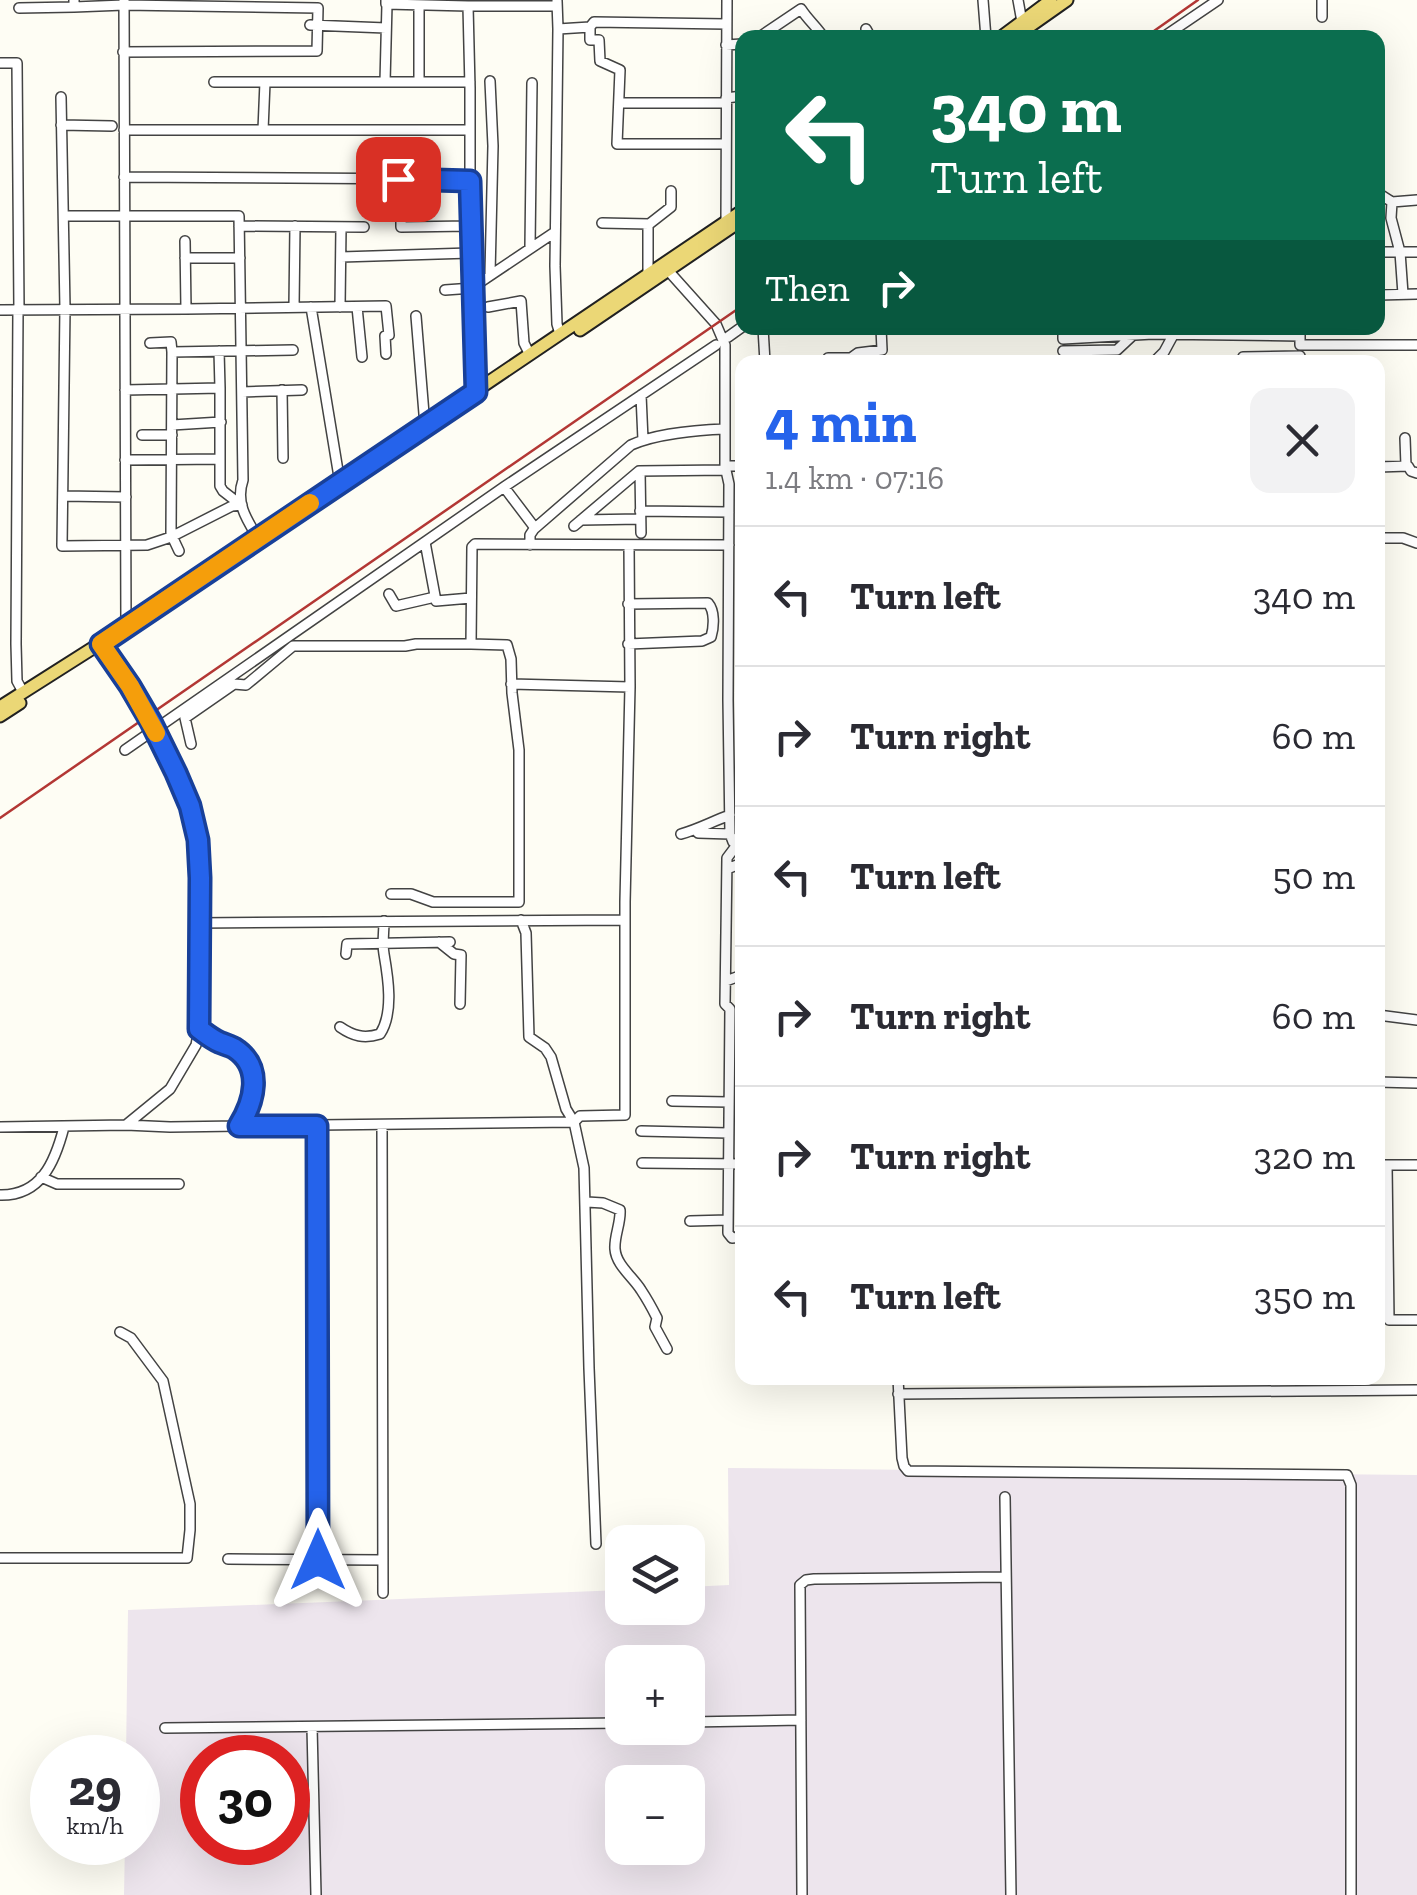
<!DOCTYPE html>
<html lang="en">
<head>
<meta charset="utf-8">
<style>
	body { margin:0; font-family:"Zilla Slab",serif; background:#f2f2f3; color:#2b2b33; height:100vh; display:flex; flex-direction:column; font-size:38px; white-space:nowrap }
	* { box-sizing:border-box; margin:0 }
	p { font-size:32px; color:#7c7c81 }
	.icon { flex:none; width:55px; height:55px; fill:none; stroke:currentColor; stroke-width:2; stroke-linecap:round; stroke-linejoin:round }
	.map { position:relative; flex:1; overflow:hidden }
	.details { position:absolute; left:735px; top:355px; width:650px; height:1030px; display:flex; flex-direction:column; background:#fff; border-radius:20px; box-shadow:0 10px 40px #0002 }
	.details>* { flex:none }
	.guide { position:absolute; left:735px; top:30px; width:650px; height:305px; border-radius:20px; box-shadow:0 10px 40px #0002; background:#0b6e4f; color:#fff; overflow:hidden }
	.controls { position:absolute; left:605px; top:1525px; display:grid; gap:20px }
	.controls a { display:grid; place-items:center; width:100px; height:100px; border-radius:20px; background:#fff; box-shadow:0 10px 40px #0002; font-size:50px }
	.speed { position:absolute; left:30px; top:1735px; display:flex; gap:20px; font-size:50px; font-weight:700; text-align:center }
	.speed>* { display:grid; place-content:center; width:130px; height:130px; border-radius:50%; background:#fff; box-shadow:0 10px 40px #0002; line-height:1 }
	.speed small { font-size:25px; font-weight:400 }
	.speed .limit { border:15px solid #d22; background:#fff; color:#111 }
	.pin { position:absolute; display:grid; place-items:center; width:85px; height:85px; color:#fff; margin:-42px; border-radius:20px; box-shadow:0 5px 15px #0006 }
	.me { position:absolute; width:110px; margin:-55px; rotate:0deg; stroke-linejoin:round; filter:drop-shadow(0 0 8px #0008) }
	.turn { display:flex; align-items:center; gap:35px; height:210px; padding:0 30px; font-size:45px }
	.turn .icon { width:130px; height:130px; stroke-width:2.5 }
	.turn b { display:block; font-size:70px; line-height:85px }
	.then { display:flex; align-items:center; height:95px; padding:0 30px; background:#0003; gap:20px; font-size:38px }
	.round { display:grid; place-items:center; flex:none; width:105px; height:105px; border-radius:20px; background:#f2f2f3 }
	.headline { display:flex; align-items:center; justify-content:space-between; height:170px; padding:0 30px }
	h1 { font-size:60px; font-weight:700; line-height:75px; color:#2563eb }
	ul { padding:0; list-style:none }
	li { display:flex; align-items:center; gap:30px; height:140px; padding:0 30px; border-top:2px solid #e1e1e2 }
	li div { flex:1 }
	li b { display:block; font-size:38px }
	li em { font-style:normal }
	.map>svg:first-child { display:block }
</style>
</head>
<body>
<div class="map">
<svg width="1417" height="1895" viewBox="0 0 1417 1895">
	<rect width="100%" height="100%" fill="#fefdf4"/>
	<path fill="#ede5ed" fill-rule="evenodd" d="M728,1468L1417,1475V1895H124L125,1843L138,1842V1758L126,1757L128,1610L622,1590V1608H688V1587L729,1585ZM622,1662H688V1728H622ZM202,1758H288V1842H202ZM622,1782H688V1848H622Z"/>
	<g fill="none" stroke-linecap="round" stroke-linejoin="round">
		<defs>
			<path id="minor" d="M124,0L126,627
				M386,0V4L468,6
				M983,0L986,38
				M1018,0L1022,22
				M1322,0V17
				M557,1L558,29L590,27V40H599L600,61L620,70L617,144H725
				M419,5V82H470
				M74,7L124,5L318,8L317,51L123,52
				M19,8L74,7V0
				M310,25L386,28
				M590,27L594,22L726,24
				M558,29L555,266L557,324L560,334
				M866,29L871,38
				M758,38L801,9C808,20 817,27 824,38
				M1162,38L1218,0
				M726,45L742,44
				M0,63H17L19,309
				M490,81L493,146L490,274
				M214,82H419
				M265,82L263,130H470
				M385,82L387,4
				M61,97L65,308L62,546L147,545L171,537L232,506L242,505
				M726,98L742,96
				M619,103H726
				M61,125L112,126
				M124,130H263
				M124,177L434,179L470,181
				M1378,193L1392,202
				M401,197V227L470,226
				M64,216H239L243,480C235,503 247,520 258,538
				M726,222L727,0
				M602,223L649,224
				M239,226L364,227
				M185,241L186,309L386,306L389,335L385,336L386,354
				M530,247L532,83
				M1378,252H1417
				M341,257L470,253
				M185,258H240
				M664,266L716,324L725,345V466L729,484L728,700L730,834L733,842L742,850
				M648,273V225L671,207V191
				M445,290L473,288L470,250V88L468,6H557
				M1403,294L1400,252L1391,218L1392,202L1417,200
				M1378,295L1417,294
				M294,307L295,226
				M311,307L340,483
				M340,307L341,227
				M357,307L362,357
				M488,307L521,301L524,343L530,355
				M18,309L16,644L17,681L23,692
				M0,310L186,309
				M416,316L425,426
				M763,328L765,362
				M1063,328V339L1153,334L1300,336
				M1300,328V345H1417
				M728,337L742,327
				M150,343L171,342L172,352L293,350
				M1063,351L1117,350L1132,336
				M172,352L171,534L179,551
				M1243,357L1300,356
				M828,362V358H851L858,353L882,350L881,328
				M1154,362L1164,352L1177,328
				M220,388V486L223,491L241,505
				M125,390L220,388L219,351
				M282,390L283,458
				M242,392L302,390
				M476,392L473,287L555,232
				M641,395L643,440
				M172,425L221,422
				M142,435H172
				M1405,438L1406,466
				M125,460L220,459
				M725,466H742
				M1378,467L1408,466L1411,471L1417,473
				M640,471L641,533
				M504,487L535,528
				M63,496L126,497
				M640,511L729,512
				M581,520L640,519
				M574,526L639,471L726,470
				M1378,538H1403L1417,543
				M425,542L436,601L471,598
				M530,545V535L534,529L631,445C655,434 697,430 725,429
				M389,594L396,606L435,597
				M628,604L708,603C715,611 714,627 711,637L702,641L628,644
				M511,684L630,687
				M157,728L504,487L716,345
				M191,744L185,718L234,684L246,685L293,646H405L416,644H471
				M125,750L148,734
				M698,833L730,834
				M681,834C699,829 713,821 730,815
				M736,846L727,858L725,1004L730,1009L728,1233L732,1238L742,1237
				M727,869L742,863
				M391,894H411L433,902H519V750L512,693L511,659L507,645L471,644L472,547L475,544L729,545
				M521,920L526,933L529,1037L545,1048L551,1057L566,1109L574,1122L584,1168L589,1368L596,1544
				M198,923L625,920
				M439,942L454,954L461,955L460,1004
				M346,954L347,944L450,942
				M726,981L742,975
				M1378,1015L1417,1020
				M340,1027C353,1036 364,1039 380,1034C394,1013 388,977 384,954C382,944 384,932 384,921
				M1378,1082L1417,1083
				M672,1101L728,1102
				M126,1125L170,1127L239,1126C254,1102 264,1067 234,1048C233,1047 221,1043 219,1042C212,1039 206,1034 199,1029
				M382,1125L383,1593
				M239,1126L574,1122L580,1116L625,1115V902L630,687L629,545
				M317,1126L319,1579
				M0,1127L126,1125L170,1089L196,1045L199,1029L200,878L198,840L189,807L176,773L151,722L131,686L101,644
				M641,1131L728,1133
				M642,1163L742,1164
				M1378,1165H1417
				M1387,1165L1389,1320H1417
				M41,1177L57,1184H179
				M0,1195C41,1196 55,1162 64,1127
				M587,1202L603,1203L620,1210C621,1223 614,1236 615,1249C616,1265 633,1277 641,1290C647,1299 652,1308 657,1318L655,1327L667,1349
				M690,1221L728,1220
				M898,1378L902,1458L904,1466L908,1471L1347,1475L1351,1485V1895
				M898,1394L1417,1390
				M1005,1497L1011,1895
				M0,1558H187L190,1530V1504L163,1381L131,1338L120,1332
				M228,1559L383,1560
				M688,1722L801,1720
				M312,1727L316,1895
				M165,1728L622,1723
				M802,1895L800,1585L806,1580L814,1579L1006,1577"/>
			<path id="major" d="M1000,38L1051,0
				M1013,38L1067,0
				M580,330L742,220
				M0,707L126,627L742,211
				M0,716L20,703"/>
		</defs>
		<use href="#minor" stroke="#434343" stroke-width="12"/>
		<use href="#major" stroke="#212121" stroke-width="15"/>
		<use href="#minor" stroke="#fff" stroke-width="9"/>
		<use href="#major" stroke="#ebd776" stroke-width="11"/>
		<path stroke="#b33734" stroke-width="2.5" d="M1144,38L1198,0
			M0,818L742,306"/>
	</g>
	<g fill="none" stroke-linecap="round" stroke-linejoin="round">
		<defs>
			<path id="route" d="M318,1560L317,1126H239C254,1102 264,1067 234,1048C233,1047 221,1043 219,1042C212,1039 206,1034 199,1029L200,878L198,840L190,806L176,773L151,722L130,686L101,644L476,392L470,181L398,179"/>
		</defs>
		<use href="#route" stroke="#184099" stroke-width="25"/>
		<use href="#route" stroke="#2563eb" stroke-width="18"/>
		<path stroke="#f59e0b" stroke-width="18" d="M156,733L130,686L101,644L310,503"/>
	</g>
</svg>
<div class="controls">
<a><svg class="icon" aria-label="layers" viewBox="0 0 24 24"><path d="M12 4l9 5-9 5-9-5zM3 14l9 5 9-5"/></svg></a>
<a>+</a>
<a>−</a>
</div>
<div class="speed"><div>29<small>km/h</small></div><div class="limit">30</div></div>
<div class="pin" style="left:398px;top:179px;background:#d93025"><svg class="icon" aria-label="arrive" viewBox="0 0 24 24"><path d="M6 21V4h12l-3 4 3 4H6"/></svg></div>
<svg class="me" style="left:318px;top:1560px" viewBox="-20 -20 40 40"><path d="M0-17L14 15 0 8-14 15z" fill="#2563eb" stroke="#fff" stroke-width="4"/></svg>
<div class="guide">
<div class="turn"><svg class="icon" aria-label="left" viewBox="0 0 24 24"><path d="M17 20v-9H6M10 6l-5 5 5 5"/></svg><div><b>340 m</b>Turn left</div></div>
<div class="then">Then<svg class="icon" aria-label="right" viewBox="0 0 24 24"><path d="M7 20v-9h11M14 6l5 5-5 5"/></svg></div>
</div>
<section class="details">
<div class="headline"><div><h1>4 min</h1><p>1.4 km · 07:16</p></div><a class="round"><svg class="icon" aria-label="close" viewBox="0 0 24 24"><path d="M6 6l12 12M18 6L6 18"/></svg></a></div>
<ul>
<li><svg class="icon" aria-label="left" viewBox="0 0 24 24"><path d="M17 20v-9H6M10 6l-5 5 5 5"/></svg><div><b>Turn left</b></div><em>340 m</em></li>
<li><svg class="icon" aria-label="right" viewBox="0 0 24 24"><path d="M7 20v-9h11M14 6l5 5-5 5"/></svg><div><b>Turn right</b></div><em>60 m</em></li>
<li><svg class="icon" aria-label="left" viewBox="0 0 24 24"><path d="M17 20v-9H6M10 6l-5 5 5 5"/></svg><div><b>Turn left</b></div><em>50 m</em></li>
<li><svg class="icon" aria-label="right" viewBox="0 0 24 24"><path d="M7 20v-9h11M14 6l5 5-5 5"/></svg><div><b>Turn right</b></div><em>60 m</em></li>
<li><svg class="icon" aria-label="right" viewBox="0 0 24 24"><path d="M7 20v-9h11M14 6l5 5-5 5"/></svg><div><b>Turn right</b></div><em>320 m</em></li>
<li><svg class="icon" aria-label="left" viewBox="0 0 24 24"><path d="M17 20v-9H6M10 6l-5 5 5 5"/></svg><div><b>Turn left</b></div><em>350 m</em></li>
</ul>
</section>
</div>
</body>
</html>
